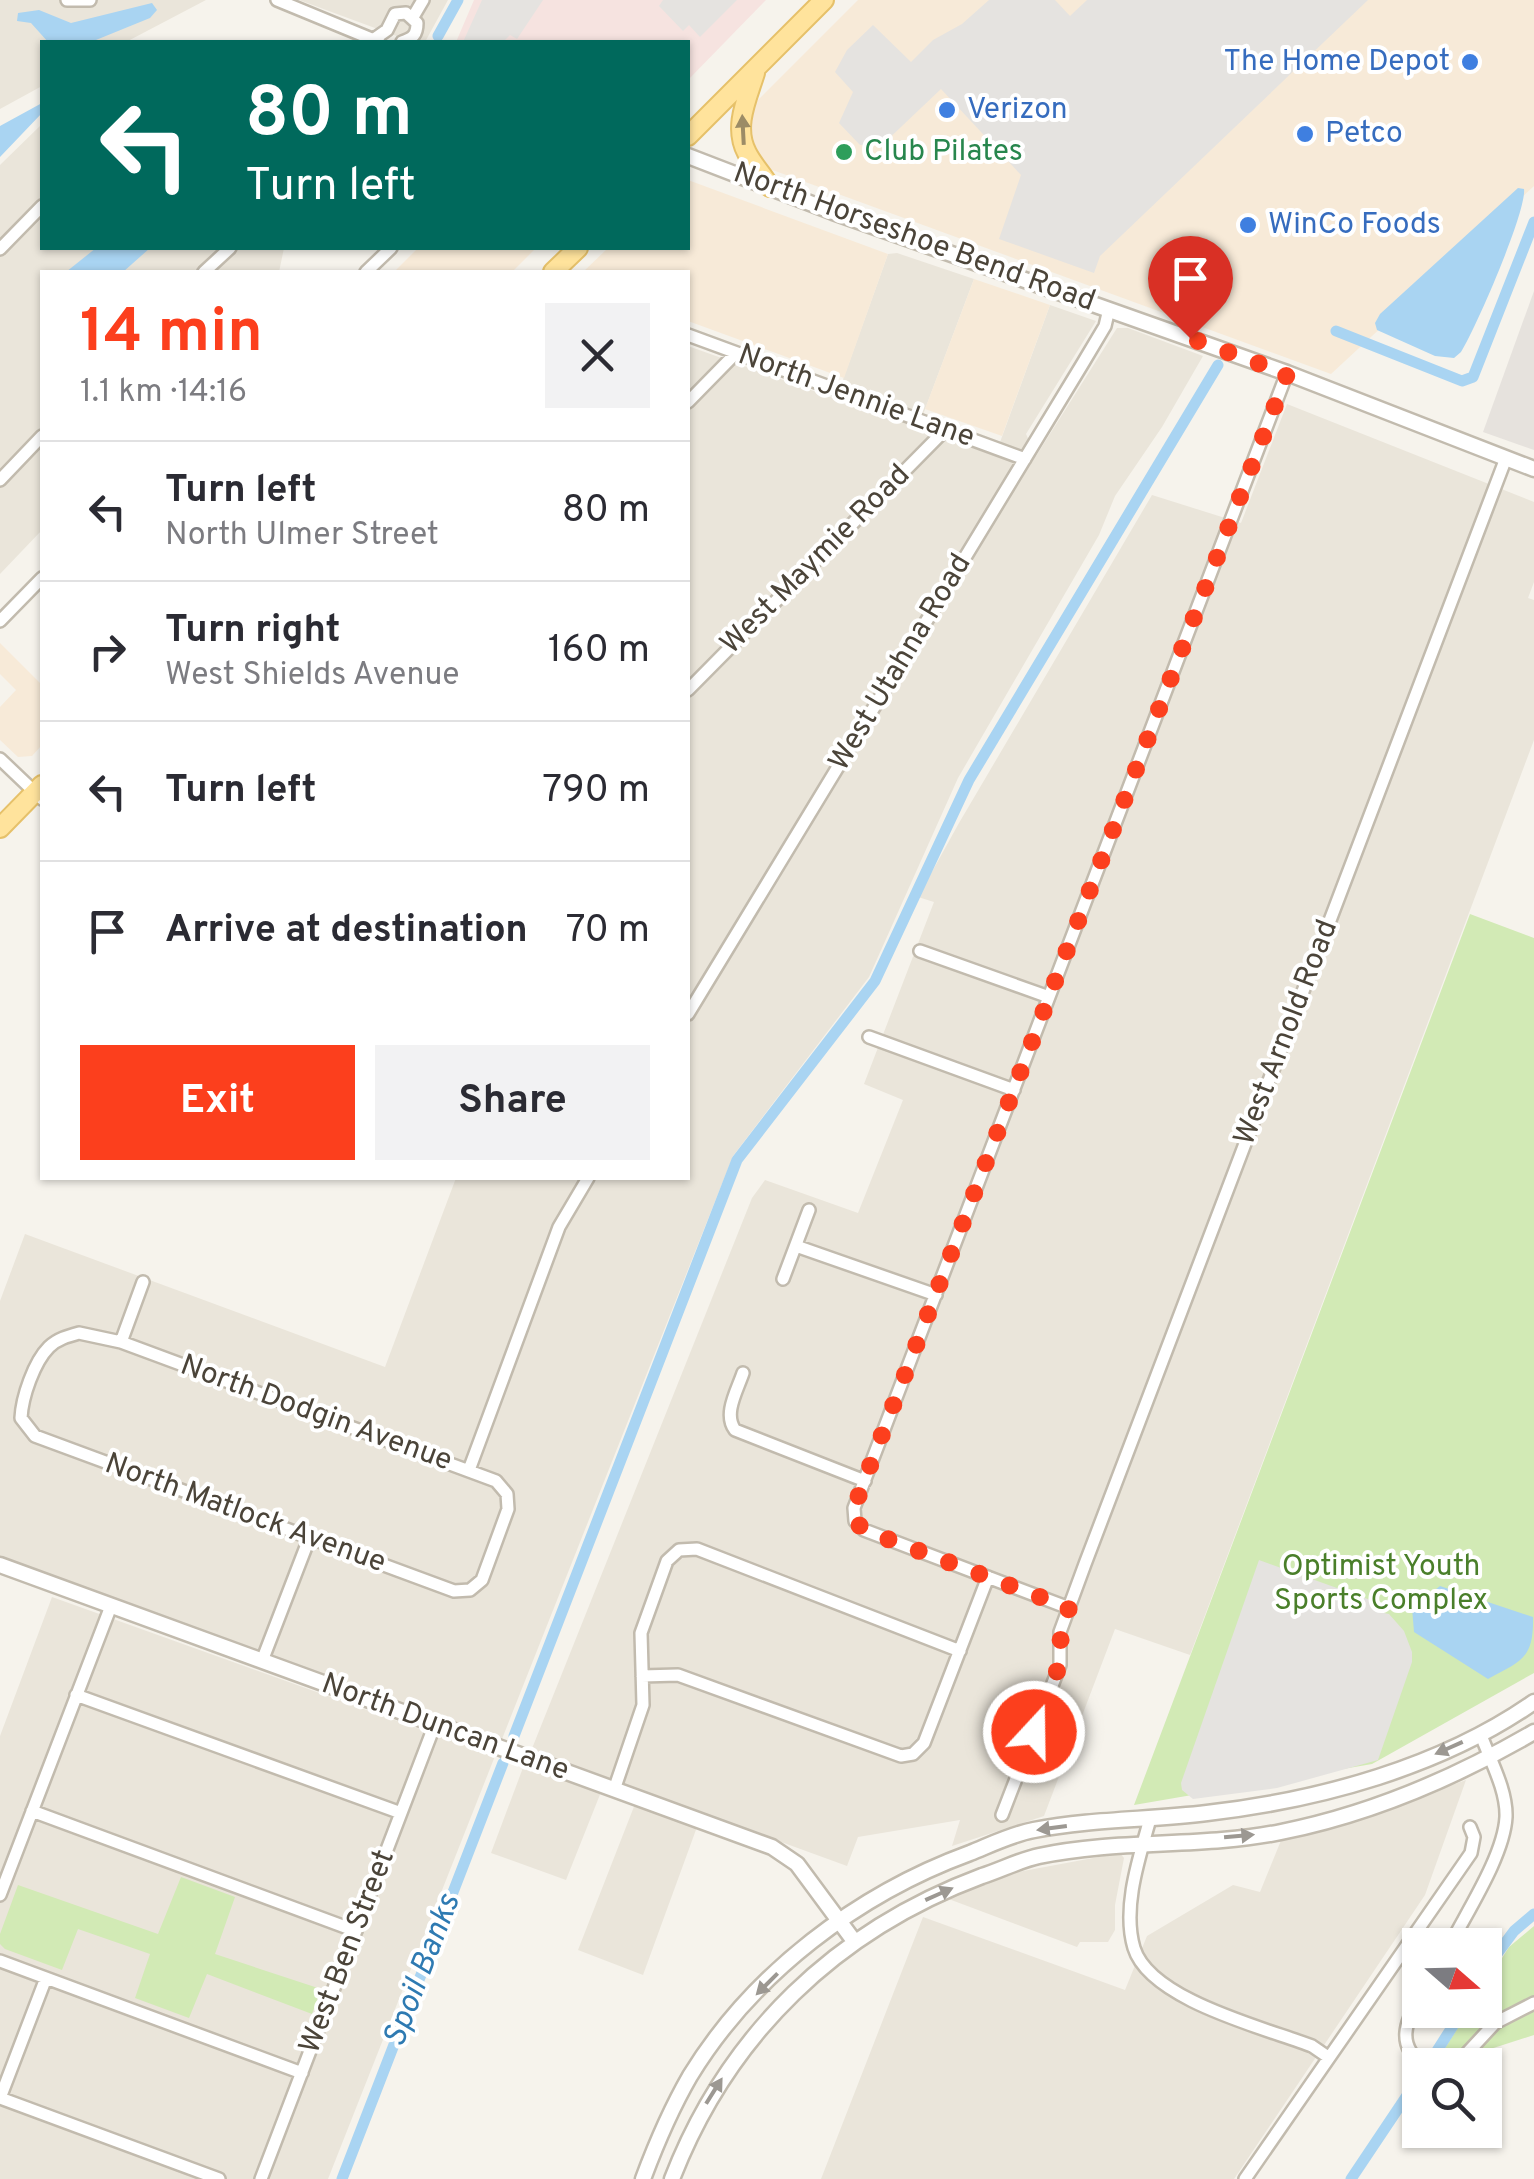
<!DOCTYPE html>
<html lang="en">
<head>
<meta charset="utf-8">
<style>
	body { margin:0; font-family:Overpass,sans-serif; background:#f2f2f3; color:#2b2b33; height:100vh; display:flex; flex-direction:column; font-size:38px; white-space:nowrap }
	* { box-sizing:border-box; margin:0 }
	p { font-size:32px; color:#7c7c81 }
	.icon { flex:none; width:55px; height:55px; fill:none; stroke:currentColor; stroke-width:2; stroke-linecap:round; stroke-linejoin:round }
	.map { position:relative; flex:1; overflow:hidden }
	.drawer { position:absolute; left:40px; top:270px; width:650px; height:910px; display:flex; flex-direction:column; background:#fff; border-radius:0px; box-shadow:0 2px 8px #0004 }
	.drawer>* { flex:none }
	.banner { position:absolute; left:40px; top:40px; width:650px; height:210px; border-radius:0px; box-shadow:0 2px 8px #0004; background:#00695c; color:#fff; overflow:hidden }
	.needle { width:65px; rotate:110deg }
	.tools { position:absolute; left:1402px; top:1928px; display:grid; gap:20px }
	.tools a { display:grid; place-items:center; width:100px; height:100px; border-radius:0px; background:#fff; box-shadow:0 2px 8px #0004; font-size:50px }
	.pin { position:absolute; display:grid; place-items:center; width:85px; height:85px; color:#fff; margin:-102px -42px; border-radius:50% 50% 50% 0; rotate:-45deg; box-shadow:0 0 10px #0007 }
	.pin .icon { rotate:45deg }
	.me { position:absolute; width:110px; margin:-55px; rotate:21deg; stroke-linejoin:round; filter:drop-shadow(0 0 8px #0008) }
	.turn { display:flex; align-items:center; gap:35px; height:210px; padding:0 40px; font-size:45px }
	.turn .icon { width:130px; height:130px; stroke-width:2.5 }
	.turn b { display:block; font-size:70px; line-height:85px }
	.round { display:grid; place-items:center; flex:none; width:105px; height:105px; border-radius:0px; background:#f2f2f3 }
	.headline { display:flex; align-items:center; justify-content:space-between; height:170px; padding:0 40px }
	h1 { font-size:60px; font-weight:700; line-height:75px; color:#fc3f1d }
	.cta { display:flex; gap:20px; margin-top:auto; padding:20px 40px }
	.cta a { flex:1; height:115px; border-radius:0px; background:#fc3f1d; color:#fff; font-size:40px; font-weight:700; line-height:115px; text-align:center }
	.cta a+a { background:#f2f2f3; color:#2b2b33 }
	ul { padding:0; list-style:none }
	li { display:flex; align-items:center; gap:30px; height:140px; padding:0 40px; border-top:2px solid #e1e1e2 }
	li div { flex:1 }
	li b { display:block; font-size:38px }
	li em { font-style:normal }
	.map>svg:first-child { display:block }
</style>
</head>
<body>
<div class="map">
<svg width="1534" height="2179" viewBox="0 0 1534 2179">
	<rect width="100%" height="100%" fill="#f6f3ec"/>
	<path fill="#eae5da" d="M0,0H206L126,42H42V86L0,109Z
		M299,0H448L425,42H413Z
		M42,124V248H284L279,272H42V530L0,574V165Z
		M897,253L974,279L918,428L995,456L1050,305L1096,321L1026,434L1036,456L1117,328H1128L1203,356L1162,427L1115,496L1099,535L958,778L869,977L733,1156L502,1739L0,1556V1301L25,1234L385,1367L456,1178H688V346L836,399L888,254Z
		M1287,404L1534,502V582L1528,598L1534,600V740L1190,1655L1115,1629L1044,1816L952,1846L960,1820L858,1837L847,1866L531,1751L752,1198L765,1180L858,1213L903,1100L864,1084L934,902L918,897L959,823L1152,495L1241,523Z
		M52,1597L495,1756L328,2179H0V1736Z
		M524,1765L601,1792L566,1880L491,1853Z
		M1466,1780L1425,1895L1234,2179H821L923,1917L1125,1990L1147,1936L1233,1885L1260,1892L1282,1838L1348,1822Z
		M635,1804L697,1827L643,1975L578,1950Z
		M1120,1853L1124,1858L1115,1905V1930L1108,1942H1080L1077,1947L946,1898L1018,1872Z"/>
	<path fill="#f7ead8" d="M858,0H1534V186L1331,374L767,168L751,151L747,125L756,102Z
		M688,180L888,254L844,378L688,321V272H583L608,248H688Z
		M418,248H536L512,272H394Z
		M974,279L1050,305L1002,436L925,409Z
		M0,643L42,685V745L32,756L18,757L0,740V707L16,690L0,674Z"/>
	<path fill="#e6e2dd" d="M1534,291V450L1483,432Z"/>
	<path fill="#f6e3e0" d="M474,0H766L688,80V42H456Z"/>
	<path fill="#d2eab5" d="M1470,914L1534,938V1673L1372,1764L1134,1805Z
		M181,1877L235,1897L215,1954L321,1989L312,2014L207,1974L189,2018L135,1998L150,1954L78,1929L62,1970L5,1949L0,1944V1934L18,1885L158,1934Z
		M1534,1926V2035L1444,2064L1437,2061L1469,2010H1485V1985L1509,1947Z"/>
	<path fill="#e5e3e0" d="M482,0H543L517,39L510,35L503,42H463Z
		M663,0H737L700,37L689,25L683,31L659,6Z
		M989,0H1055L1070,16L1087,0H1368L1100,256L1094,273L999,239L1021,175L941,89L882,145H860L839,123L853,92L835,72L847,50L873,25L911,62L933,40L962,24Z
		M1259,1560L1376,1602L1374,1611L1389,1614L1404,1631L1412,1652V1662L1378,1760L1277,1788L1193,1799L1182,1790L1181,1783Z"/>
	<path fill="#a9d4f2" d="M152,3L157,10L150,18L91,42H48L31,23L17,21L18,13L39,10L71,23Z
		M42,103V113L0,157V126Z
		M1518,188L1524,189C1527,211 1475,330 1461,352L1454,358L1435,356L1377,330L1375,323L1380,314Z
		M96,248H150L123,272H66Z
		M1440,1586L1533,1617C1534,1659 1521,1661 1488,1679L1414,1632L1412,1608Z"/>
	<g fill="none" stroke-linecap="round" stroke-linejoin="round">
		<path stroke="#a9d4f2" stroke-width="11" d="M438,36L458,0
			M1336,331L1462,381L1473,377L1534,222
			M514,1736L737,1160L875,981L969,780L1218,365
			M1485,1970L1514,1931L1534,1914
			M1428,2065L1463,2010
			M342,2179L503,1763
			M1351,2179L1420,2076"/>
		<defs>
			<path id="minor" d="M67,0H90
				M277,0L379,42
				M413,17L423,0
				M370,42L387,30L395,14L406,13L417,23C417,35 413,38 402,42
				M0,249L42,206
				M204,272L230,248
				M366,272L391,248
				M688,335L1025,459
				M688,402L736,353
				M0,480L42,436
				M0,621L42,578
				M688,690L945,430
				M0,759L42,799
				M920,951L1049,997
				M688,1014L1083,363L1105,326L1109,309
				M869,1037L1014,1090
				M796,1246L936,1295
				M783,1279L809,1210
				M79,1333L121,1342L496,1481L507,1494L508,1509L482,1580L470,1590L454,1591L35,1436L21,1418C22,1397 34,1362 49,1347C57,1339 68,1336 79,1333Z
				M121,1342L143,1282
				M743,1373C737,1391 723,1414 735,1430L865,1481
				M469,1470L559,1227L588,1178
				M1069,1608L864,1530L855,1521L854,1508L1287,373
				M262,1661L309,1539
				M642,1676L678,1675L901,1756L913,1754L924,1743L988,1577
				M76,1695L401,1813
				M614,1790L643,1705L641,1633L667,1561L679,1550L697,1549L960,1651
				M32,1811L356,1931
				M1002,1815L1060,1665V1632L1085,1564L1506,458
				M1150,1819C1139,1858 1122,1908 1134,1948C1150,2000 1265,2028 1312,2046L1328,2057
				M0,1895L111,1606
				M1450,1945C1468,1910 1504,1855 1506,1817C1507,1790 1490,1760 1481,1735
				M0,1961L302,2073
				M46,1978L0,2098L219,2179
				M1420,1997C1405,2022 1396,2046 1424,2065
				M1456,2065L1495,2023L1534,2003
				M261,2179L435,1724
				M1245,2179L1471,1853L1474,1837L1470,1827"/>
			<path id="tertiary" d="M688,156L833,212L1287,373L1534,469
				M0,1565L772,1847L797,1864L854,1941
				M643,2179C656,2144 671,2109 690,2076C753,1973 858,1894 970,1853C990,1845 1012,1834 1034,1830C1091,1819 1150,1820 1207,1813C1320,1800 1441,1767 1534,1702
				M672,2179C728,2034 837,1930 982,1876C1001,1870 1020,1860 1039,1856C1119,1839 1202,1848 1281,1832C1371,1814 1455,1778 1534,1732"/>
			<path id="primary" d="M755,73C747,99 733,127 747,153C753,165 763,175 770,187
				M688,136L824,0
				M553,272L578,248
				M0,828L42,785"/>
		</defs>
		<use href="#minor" stroke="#c2bbae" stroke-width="16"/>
		<use href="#tertiary" stroke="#c2bbae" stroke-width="19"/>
		<use href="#primary" stroke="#e6c16a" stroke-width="22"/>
		<use href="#minor" stroke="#fff" stroke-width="11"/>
		<use href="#tertiary" stroke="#fff" stroke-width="14"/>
		<use href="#primary" stroke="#ffe39c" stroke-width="18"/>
	</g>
	<defs><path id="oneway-solid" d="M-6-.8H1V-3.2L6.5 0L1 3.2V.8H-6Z" transform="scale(2.5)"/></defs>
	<use fill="#9c8c66" href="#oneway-solid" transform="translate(743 130) rotate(-93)"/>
	<g fill="#9c9892">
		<use href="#oneway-solid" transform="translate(1449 1748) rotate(156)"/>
		<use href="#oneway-solid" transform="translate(1052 1828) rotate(172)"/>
		<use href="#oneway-solid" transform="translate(1239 1836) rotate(-5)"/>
		<use href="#oneway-solid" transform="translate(939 1894) rotate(-24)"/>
		<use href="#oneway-solid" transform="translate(767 1984) rotate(135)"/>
		<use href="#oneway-solid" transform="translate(714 2091) rotate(-58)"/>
	</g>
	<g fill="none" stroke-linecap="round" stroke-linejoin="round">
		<path stroke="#fc3f1d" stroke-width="18" stroke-dasharray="0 32.4" d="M1034,1732L1062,1658L1060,1632L1069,1608L864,1530L855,1521L854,1508L1287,374L1190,338"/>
	</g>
	<g fill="#3f7fe0" stroke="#fff" stroke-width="4">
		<circle cx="1470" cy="62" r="10"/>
		<circle cx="947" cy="110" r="10"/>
		<circle cx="1305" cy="134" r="10"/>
		<circle cx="1248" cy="225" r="10"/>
	</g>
	<circle fill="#2e9e5b" stroke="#fff" stroke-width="4" cx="844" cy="152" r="10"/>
	<g text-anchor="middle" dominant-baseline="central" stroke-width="8" stroke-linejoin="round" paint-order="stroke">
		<g font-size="30" fill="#366cbe" stroke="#fff" text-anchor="start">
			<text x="1450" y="62" text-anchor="end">The Home Depot</text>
			<text x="967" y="110">Verizon</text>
			<text x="1325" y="134">Petco</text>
			<text x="1268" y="225">WinCo Foods</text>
		</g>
		<g font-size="30" fill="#27864d" stroke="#fff" text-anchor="start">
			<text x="864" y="152">Club Pilates</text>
		</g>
		<g font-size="30" fill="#4b4439" stroke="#fff">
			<text transform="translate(914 238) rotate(20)">North Horseshoe Bend Road</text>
			<text transform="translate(856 397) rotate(20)">North Jennie Lane</text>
			<text transform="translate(816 560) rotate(-45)">West Maymie Road</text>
			<text transform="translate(901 663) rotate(-59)">West Utahna Road</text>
			<text transform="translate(1287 1033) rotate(-69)">West Arnold Road</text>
			<text transform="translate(316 1414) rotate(20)">North Dodgin Avenue</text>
			<text transform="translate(245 1514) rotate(20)">North Matlock Avenue</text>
			<text transform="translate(445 1728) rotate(20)">North Duncan Lane</text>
			<text transform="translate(348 1952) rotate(-69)">West Ben Street</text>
		</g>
		<g font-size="30" fill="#4a7f2a" stroke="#fff">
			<text x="1381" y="1567">Optimist Youth<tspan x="1381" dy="34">Sports Complex</tspan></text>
		</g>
		<g font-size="32" font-style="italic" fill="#2e7ab2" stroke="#fff">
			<text transform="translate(423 1971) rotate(-69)">Spoil Banks</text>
		</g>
	</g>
</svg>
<div class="tools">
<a><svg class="needle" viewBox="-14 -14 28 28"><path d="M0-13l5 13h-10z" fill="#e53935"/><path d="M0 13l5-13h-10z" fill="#7c7c81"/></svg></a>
<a><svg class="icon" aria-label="search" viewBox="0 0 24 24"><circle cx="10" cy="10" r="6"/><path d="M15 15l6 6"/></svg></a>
</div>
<div class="pin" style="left:1190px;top:338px;background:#d93025"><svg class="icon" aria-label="arrive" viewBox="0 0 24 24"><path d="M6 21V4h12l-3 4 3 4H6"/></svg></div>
<svg class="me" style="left:1034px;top:1732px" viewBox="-20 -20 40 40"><circle r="17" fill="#fc3f1d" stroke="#fff" stroke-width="3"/><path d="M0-11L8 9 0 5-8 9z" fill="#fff"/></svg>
<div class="banner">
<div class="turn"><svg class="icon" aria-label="left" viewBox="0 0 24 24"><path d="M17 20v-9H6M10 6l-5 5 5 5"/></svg><div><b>80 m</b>Turn left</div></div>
</div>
<section class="drawer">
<div class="headline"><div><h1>14 min</h1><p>1.1 km · 14:16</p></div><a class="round"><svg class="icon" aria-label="close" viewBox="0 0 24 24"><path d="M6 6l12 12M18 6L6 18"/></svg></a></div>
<ul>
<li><svg class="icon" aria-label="left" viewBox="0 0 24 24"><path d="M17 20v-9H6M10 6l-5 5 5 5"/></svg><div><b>Turn left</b><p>North Ulmer Street</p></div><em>80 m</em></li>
<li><svg class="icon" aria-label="right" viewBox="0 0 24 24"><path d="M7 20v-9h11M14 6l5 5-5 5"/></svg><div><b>Turn right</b><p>West Shields Avenue</p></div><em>160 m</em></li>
<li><svg class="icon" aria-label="left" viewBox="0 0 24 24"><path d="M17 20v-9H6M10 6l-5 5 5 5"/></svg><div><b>Turn left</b></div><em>790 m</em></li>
<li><svg class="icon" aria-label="arrive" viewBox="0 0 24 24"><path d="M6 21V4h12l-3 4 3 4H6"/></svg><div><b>Arrive at destination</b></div><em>70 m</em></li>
</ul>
<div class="cta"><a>Exit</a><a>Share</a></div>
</section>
</div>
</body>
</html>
